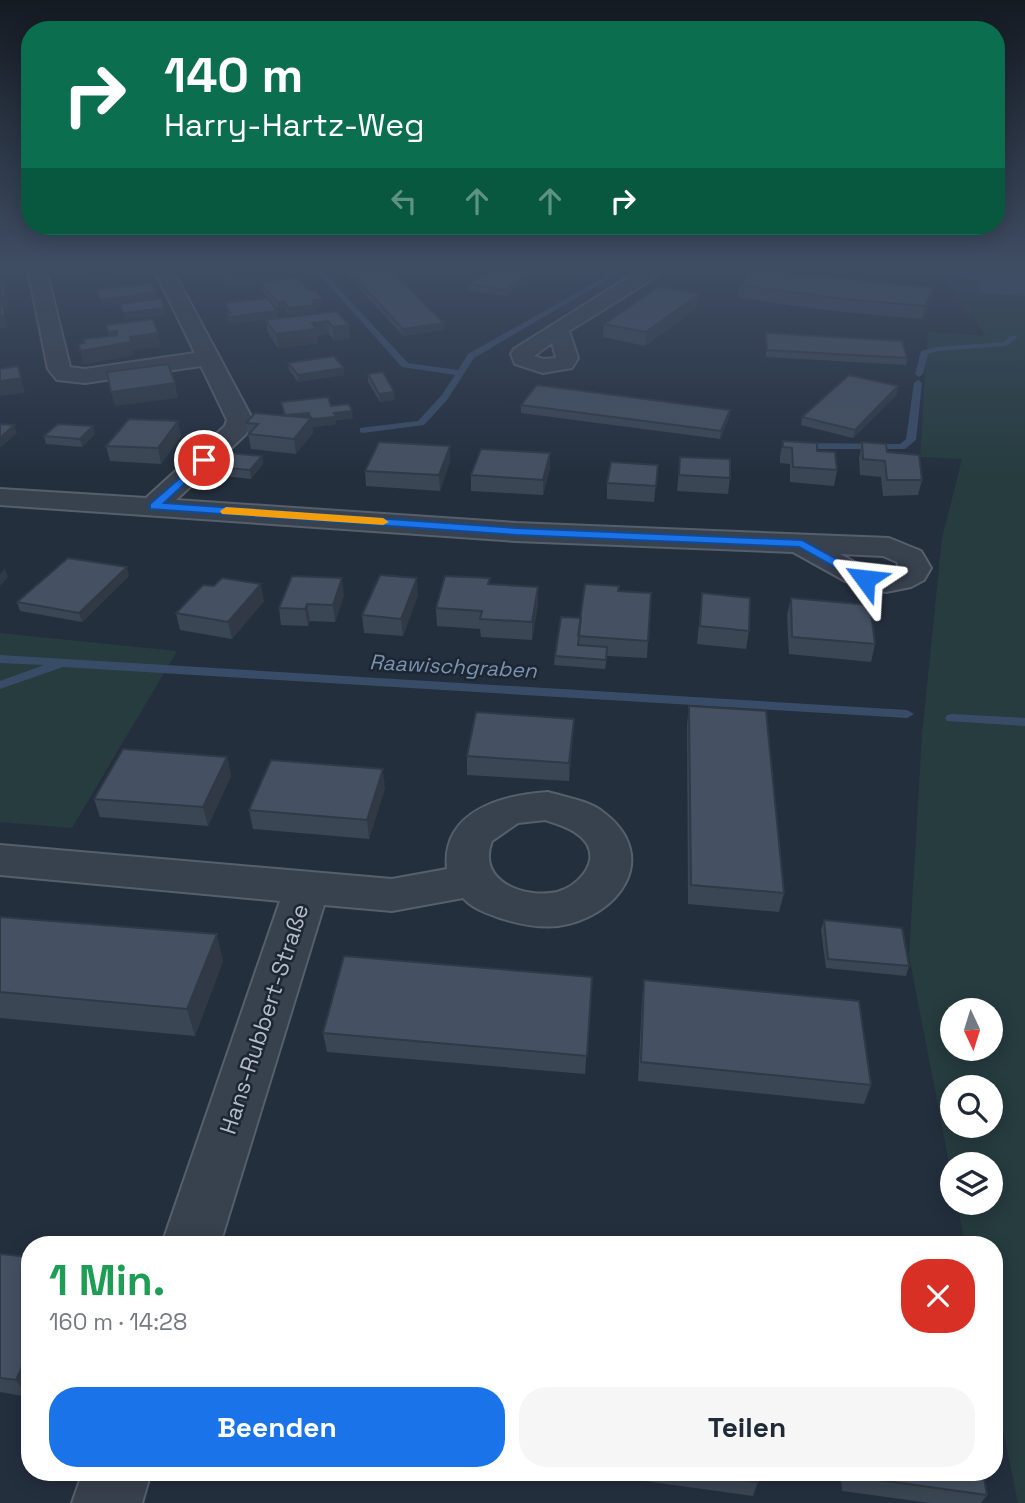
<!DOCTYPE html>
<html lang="de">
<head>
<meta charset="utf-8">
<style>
	body { margin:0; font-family:"Space Grotesk",sans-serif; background:#f6f6f7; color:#1f2937; height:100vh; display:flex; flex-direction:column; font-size:26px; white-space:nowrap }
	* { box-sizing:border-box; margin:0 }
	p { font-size:23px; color:#747a83 }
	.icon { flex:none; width:38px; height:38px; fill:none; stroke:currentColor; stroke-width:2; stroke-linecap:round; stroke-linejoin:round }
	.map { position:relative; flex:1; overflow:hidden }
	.sheet { position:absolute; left:21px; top:1236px; width:982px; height:245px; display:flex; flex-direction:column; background:#fff; border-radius:28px; box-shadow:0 4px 18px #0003 }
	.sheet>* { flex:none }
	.hud { position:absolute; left:21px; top:21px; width:984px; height:214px; border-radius:28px; box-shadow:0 4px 18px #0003; background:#0b6e4f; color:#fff; overflow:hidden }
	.needle { width:46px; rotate:176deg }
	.fabs { position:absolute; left:940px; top:998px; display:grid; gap:14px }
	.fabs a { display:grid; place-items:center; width:63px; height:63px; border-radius:50%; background:#fff; box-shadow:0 4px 18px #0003; font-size:35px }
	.pin { position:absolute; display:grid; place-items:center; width:60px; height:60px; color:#fff; margin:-30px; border:4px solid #fff; border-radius:50%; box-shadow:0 2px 7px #0007 }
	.me { position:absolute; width:77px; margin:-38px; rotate:300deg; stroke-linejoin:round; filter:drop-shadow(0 0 5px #0008) }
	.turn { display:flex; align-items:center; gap:24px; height:147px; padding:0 28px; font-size:32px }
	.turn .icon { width:91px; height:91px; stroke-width:2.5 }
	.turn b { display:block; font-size:49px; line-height:60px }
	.lanes { display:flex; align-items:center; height:66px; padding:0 28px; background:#0003; justify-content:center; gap:35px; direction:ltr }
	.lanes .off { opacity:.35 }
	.round { display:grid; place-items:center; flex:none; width:74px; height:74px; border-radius:28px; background:#f6f6f7 }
	.overview { display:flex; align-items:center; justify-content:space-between; height:119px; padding:0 28px }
	h1 { font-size:42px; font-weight:700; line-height:52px; color:#1e9e55 }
	.primary-button { display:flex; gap:14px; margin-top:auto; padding:14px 28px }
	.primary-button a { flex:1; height:80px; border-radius:28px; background:#1a73e8; color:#fff; font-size:28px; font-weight:700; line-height:80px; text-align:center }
	.primary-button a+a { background:#f6f6f7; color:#1f2937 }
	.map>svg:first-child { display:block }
</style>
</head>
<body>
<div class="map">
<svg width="1025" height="1503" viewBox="0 0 1025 1503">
	<rect width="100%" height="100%" fill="#242f3e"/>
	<path fill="#263c3f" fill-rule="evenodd" d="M934,265H1025V275L1016,274L979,289L987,293L1025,296V1503H1018L994,1386V1244H965L957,1202H990V1164H952V1178L909,956L922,735L942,538L962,459L920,457L928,332L986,336ZM952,1010H990V1048H952ZM952,1087H990V1125H952Z
		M0,633L177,651L72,828L0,822Z"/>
	<path fill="#394c67" d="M1025,275V296L987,293L978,289C988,273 1008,274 1025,275Z"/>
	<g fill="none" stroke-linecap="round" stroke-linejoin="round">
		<path fill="#394c67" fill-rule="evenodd" d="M311,265H317L408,363L458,370L468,354L601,279L617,265H624L605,281L474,358L447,400L424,425L363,433L360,432V428L418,421L441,396L455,375L402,367Z
			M733,265L928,266L991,279L987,281L928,270L736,267Z
			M1011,335L1018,337L1006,346L938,351L928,354L923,374L919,377L915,374L921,351L937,347L1004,342Z
			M918,380L922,383L916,440L905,449H807L802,446L807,443L900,444L906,439L914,383Z
			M0,655L907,710L914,714L907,718L63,667L0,689V681L44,665L0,663Z
			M952,714L1025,718V726L947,721L945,718L947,715Z"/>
		<defs>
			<path id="street" d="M27,265H45L70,367L85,369L195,353L152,265H170L253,420L246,434L176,500L516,523L889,538L921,551L931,568L924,580L911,587L886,592L845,581L793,552L516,541L0,505V489L146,498L225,426L227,420L201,366L85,383L57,380L48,369ZM840,554L883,556L897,562L899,568C879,579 858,564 840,554Z
				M645,265H663L654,278L569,331L578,358L572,368L543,373L515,364L511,354L514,349L640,270ZM552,343L556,358L543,359L534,356Z
				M548,792C565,797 590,801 603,812C663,857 618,918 558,926C537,928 519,924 500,918C486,913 473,909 463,898L392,911L324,905L220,1244H162L280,901L0,875V845L392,879L447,869C441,811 502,795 548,792ZM545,820C560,825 578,830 587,844C599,865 576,887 557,892C524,899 476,881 492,841L518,823Z
				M83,1472H151L142,1503H72Z"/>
		</defs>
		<use href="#street" stroke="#565f6c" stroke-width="4"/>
		<use href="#street" fill="#38414e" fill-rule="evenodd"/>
	</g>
	<path fill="#3b4654" d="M83,265H131L134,277L89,282Z
		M217,265H270L229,285L218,270Z
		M338,265H385L444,323V330L403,336Z
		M473,265H487L483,267L473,266Z
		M498,265H552L505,296L468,290V284Z
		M259,282L308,290L322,299V305L315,306L316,312L289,315L285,308L278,309L260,288Z
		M740,285L934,288L931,301L922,319L842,312L738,298Z
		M225,303L277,311L278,318L231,324L228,320L227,313H228Z
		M698,307L645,346L603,337L604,324Z
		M337,311L349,325L350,338L334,341L329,334L317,336L318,343L278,348L268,333L266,320Z
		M766,333L907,358L906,365L766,357Z
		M288,363L344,368V375L298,382L289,370Z
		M368,374L395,400L380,402L368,382Z
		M897,394L853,438L801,425L802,417Z
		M281,402L331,406L353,418L336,420V424L312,427L313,433L296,454L251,449L246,423L284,415Z
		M521,405L730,410L729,417L720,439L521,413Z
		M95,434L82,447L46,444L44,436Z
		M181,436L161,464L110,461L106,446Z
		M783,441L817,451L837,470L834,486L790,482V464L780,463V456Z
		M862,442L887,452L922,480L918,495L883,496L881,477L860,475L859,458Z
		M450,446V461L440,491L366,486L365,471Z
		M262,456L263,464L251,479L216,475L215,467Z
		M680,457L730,478L728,494L677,491Z
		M658,465L654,502L607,499V483Z
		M550,468L543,495L471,491V475Z
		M129,576L82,622L20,611L17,602Z
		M490,578V585L538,587V604L532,640L481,637L480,629L437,626L436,608Z
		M214,586L264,601L232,639L180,630L176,613Z
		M618,591L648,641L647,658L607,656L605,669L554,665L555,656L581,618Z
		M702,593L749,631L746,649L697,644Z
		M344,595L335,622L310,621L308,626L281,625L279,608Z
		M418,595L403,636L364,633L362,615Z
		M791,598L875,644L871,662L789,654L787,615Z
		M689,706L784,893L779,912L688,904L687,725Z
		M574,719L569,781L467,775V756Z
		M227,757L231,776L208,826L100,817L94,799Z
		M385,788L369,839L253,829L249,810Z
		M0,917L223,961L195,1036L0,1018Z
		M824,920L909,966L906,976L826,968L821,930Z
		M592,977L585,1074L327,1052L323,1033Z
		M644,980L871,1085L864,1104L638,1081L642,999Z
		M0,1254L28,1397L0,1392Z
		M623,1472H758V1482L753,1496L623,1478Z
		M840,1472H983L987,1495L981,1503H930L842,1491Z"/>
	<path fill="#303945" d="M0,265L9,308L4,309L8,328L0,329Z
		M131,265L134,277L89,282L86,270Z
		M543,265H552L505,296V290Z
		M272,267L274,280L229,285L227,273Z
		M934,288L931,301L922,319L925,306Z
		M156,292L157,299L102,307L100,300Z
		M699,294L698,307L645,346L646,332Z
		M322,299V305L315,306L316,312L289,315L288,308L312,300Z
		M285,301V308L278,309L277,302Z
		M164,308L166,315L125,319L123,313Z
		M277,311L278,318L231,324L229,317Z
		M328,321L329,334L317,336L318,343L278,348L276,334L312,323Z
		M444,323V330L403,336V329Z
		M349,325L350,338L334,341L333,327Z
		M117,331L130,337L158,333L161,347L133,350L134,355L83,365L80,351L111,345L108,332Z
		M18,366L25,393L0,396V381Z
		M344,368V375L298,382V375Z
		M175,383L178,398L115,406L111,392Z
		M898,386L897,394L853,438L855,430Z
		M394,392L395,400L380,402L379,394Z
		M730,410L729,417L720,439L721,431Z
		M352,411L353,418L336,420V424L312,427L313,433L296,454L294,439L285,416L309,413L310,419L334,413Z
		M178,421L181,436L161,464L158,448Z
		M14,425L17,433L0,448V438Z
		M93,426L95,434L82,447L80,439Z
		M450,446V461L440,491L439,475Z
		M550,453V468L543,495V480Z
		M262,456L263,464L251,479L250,470Z
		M127,567L129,576L82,622L79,613Z
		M5,568L8,577L0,586V574Z
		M342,578L344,595L335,622L333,605Z
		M417,578L418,595L403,636L401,619Z
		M261,584L264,601L232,639L228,622Z
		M538,587V604L532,640V622Z
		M307,604L310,621L308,626L305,609Z
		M574,719L573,737L569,781V763Z
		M227,757L231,776L208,826L203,807Z
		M383,769L385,788L369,839L367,820Z
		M217,934L223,961L195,1036L187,1009Z
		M30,1349V1391L28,1397L16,1380Z"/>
	<path fill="#455162" stroke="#303945" stroke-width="2" d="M84,265H131L86,270Z
		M221,265H270L272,267L227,273Z
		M343,265H385L444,323L403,329Z
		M498,265H543L505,290L468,284Z
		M755,269L934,288L925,306L844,299L740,285Z
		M296,277L308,290H315L322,299L312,300L315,305L288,308L285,301L277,302L259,282Z
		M3,283L5,295L0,296V284Z
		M151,283L156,292L100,300L96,290Z
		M659,287L699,294L646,332L604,324Z
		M161,298L164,308L123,313L121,304Z
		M268,298L277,311L229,317L227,313H231L225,303Z
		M0,302H2L5,315L0,316Z
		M337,311L349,325L333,327L328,321L312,323L316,329L276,334L266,320Z
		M153,319L158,333L130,337L131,342L80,351L79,344L85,343L84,339L117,335V331L108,332L106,325Z
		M766,333L902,341L907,358L767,350Z
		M334,356L344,368L298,375L288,363Z
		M168,364L175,383L111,392L107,372Z
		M18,366L21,378L0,381V369Z
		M383,372L394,392L379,394L368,374Z
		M849,375L898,386L855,430L802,417Z
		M537,385L730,410L721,431L521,405Z
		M328,397L331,406L349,404L352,411L334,413L336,417L311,419L309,413L285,415L281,402Z
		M255,413L311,418L294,439L249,434L258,424L246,423Z
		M129,419L178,421L158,448L106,446Z
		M0,424L14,425L0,438Z
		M58,424L93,426L80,439L44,436Z
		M783,441L817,443V451L835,452L837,470L793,467L792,448L783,447Z
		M379,442L450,446L439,475L365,471Z
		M862,442L886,444L887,452L919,455L922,480H887L885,461L863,459Z
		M481,449L550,453L543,480L471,475Z
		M227,453L262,456L250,470L215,467Z
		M680,457L730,459V478L679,475Z
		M611,462L658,465L656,486L607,483Z
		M68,558L127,567L79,613L17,602Z
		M380,575L417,578L401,619L362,615Z
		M292,576L342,578L333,605L307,604L305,609L279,608Z
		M445,576L490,578L488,584L538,587L532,622L480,619L482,611L436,608Z
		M222,578L261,584L228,622L176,613L203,585L214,586Z
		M585,584L619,586L618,591L651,593L648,641L578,636Z
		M702,593L750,598L749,631L700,626Z
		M791,598L870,605L875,644L792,637Z
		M561,617L581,618L578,645L607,647L606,660L555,656Z
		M689,706L766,711L784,893L691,885Z
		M476,712L574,719L569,763L467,756Z
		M123,749L227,757L203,807L94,799Z
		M271,760L383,769L367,820L249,810Z
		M0,917L217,934L187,1009L0,992Z
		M824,920L902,928L909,966L828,959Z
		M344,956L592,977L587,1056L323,1033Z
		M644,980L859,1001L871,1085L641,1062Z
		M0,1254L30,1257V1349L16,1380L0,1378Z
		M688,1472H758V1482Z
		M849,1472H983L987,1495L850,1476Z"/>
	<linearGradient id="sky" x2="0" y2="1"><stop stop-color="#141a22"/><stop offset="0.56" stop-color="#3f4d63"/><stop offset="1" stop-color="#3f4d63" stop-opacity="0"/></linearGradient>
	<rect width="1025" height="475" fill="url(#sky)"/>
	<path fill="#1a73e8" stroke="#114b97" stroke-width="2" d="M204,457L208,458V462L164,503L516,528L802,540L872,579L865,583L860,581L799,547L516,535L150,509V504Z"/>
	<path fill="#f59e0b" d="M226,507L383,518L389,522L383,525L222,514L220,511Z"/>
	<g text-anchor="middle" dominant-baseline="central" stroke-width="5" stroke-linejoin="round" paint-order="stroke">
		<g font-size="21" font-style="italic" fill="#7c92b1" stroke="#1d2633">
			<text transform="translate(453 666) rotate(3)">Raawischgraben</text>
		</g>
		<g font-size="23" fill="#b4bcc9" stroke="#1d2633">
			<text transform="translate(264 1019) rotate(-72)">Hans-Rubbert-Straße</text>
		</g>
	</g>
</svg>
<div class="fabs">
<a><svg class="needle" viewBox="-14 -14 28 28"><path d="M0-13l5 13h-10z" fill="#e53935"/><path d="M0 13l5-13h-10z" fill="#747a83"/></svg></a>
<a><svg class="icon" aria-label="search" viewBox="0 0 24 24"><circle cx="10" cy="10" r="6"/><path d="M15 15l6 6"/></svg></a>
<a><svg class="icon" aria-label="layers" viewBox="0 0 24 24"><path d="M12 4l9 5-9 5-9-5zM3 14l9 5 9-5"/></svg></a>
</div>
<div class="pin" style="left:204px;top:460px;background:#d93025"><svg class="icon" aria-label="arrive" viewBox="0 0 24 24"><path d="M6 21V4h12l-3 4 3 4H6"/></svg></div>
<svg class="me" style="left:865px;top:579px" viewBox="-20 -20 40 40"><path d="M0-17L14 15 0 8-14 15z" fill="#1a73e8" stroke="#fff" stroke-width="4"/></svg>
<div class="hud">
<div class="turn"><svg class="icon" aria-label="right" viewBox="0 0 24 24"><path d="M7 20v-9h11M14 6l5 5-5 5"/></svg><div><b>140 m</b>Harry-Hartz-Weg</div></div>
<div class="lanes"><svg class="icon off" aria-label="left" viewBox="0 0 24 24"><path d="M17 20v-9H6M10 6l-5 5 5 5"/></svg><svg class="icon off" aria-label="ahead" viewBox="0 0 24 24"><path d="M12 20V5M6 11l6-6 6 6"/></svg><svg class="icon off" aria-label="ahead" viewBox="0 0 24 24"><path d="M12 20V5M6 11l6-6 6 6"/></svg><svg class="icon" aria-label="right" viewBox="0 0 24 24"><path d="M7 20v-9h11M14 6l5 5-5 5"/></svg></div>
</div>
<section class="sheet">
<div class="overview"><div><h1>1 Min.</h1><p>160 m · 14:28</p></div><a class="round" style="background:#d93025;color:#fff"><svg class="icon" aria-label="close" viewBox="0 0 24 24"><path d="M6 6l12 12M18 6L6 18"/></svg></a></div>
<div class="primary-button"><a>Beenden</a><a>Teilen</a></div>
</section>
</div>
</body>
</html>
